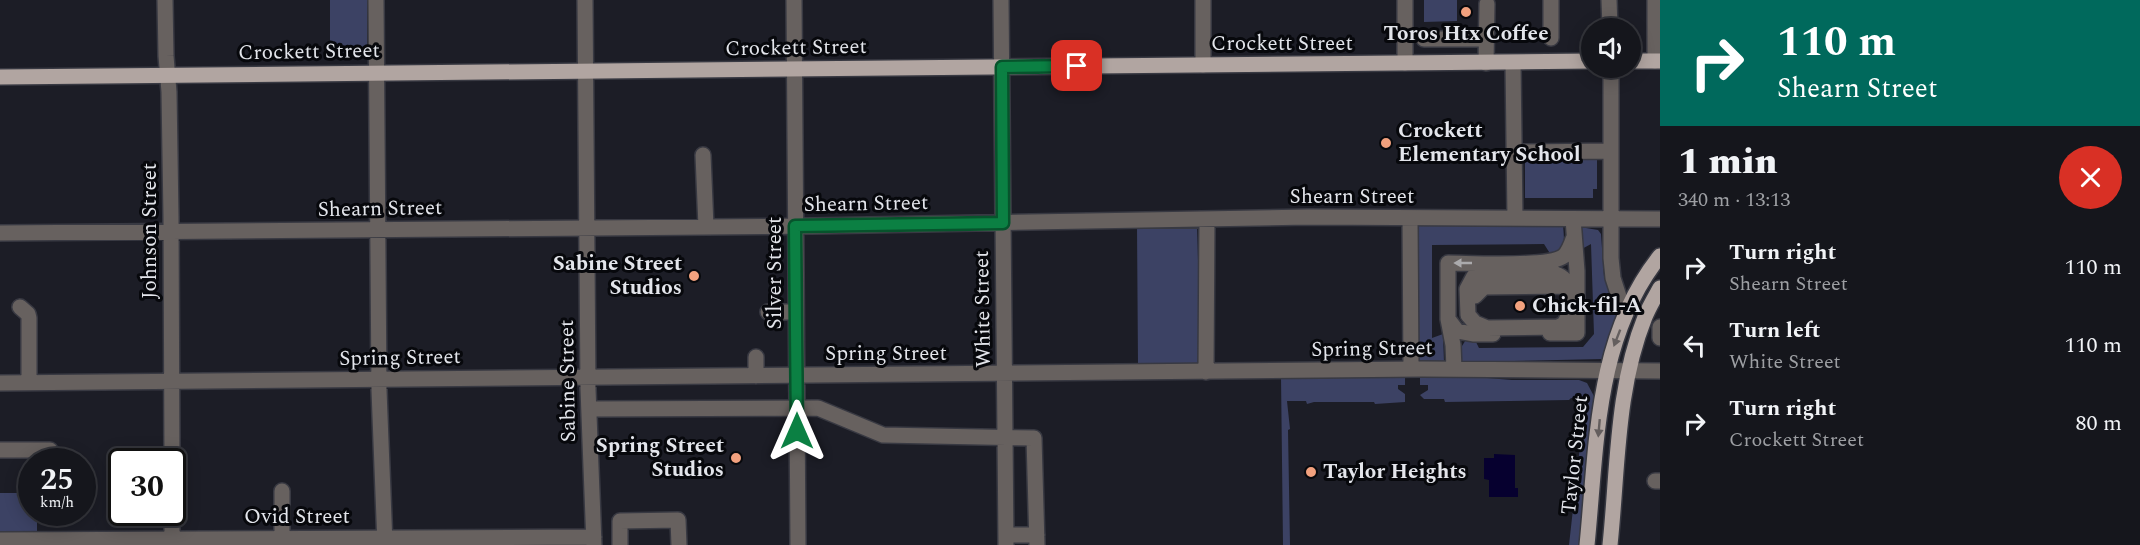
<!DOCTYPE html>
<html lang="en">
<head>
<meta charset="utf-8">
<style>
	body { margin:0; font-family:Spectral,serif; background:#1e1f25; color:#f1f3f6; height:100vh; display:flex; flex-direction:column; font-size:22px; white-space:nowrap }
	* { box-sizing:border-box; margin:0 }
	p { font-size:20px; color:#9d9fa3 }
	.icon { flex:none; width:33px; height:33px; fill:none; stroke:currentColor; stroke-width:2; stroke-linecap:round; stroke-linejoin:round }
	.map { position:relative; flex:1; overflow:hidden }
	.side { display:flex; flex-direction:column; background:#15161c; width:480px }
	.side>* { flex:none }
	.banner { background:#00695c; color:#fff; overflow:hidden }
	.controls { position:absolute; left:1581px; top:18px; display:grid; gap:12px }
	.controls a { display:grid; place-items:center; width:60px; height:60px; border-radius:50%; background:#15161c; box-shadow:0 3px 15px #0003,0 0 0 2px #34353b; font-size:30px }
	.speed { position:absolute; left:18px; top:448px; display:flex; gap:12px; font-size:30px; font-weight:700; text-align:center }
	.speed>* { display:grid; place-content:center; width:78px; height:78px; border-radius:50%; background:#15161c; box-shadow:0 3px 15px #0003,0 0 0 2px #34353b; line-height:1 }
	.speed small { font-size:15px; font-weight:400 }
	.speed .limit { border:3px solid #111; border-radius:9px; background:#fff; color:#111 }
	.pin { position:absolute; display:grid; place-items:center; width:51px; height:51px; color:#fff; margin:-26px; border-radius:12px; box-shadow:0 3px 9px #0006 }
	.me { position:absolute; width:66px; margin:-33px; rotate:0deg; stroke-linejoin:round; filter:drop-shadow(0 0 4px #0008) }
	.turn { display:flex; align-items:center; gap:21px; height:126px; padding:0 18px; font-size:27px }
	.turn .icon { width:78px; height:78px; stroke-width:2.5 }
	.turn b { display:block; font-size:42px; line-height:51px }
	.round { display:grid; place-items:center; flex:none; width:63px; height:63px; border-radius:32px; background:#1e1f25 }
	.summary { display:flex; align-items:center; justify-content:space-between; height:102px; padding:0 18px }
	h1 { font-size:36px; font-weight:800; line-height:45px }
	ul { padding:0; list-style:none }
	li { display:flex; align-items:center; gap:18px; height:78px; padding:0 18px }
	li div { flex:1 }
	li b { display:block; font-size:22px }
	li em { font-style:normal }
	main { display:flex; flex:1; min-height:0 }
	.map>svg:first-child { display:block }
</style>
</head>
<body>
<main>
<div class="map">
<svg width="1660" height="545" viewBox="0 0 1660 545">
	<rect width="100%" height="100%" fill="#1c1d26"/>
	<path fill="#3c4264" d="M330,0H367V54H330Z
		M1424,0H1457V21L1424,22Z
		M1597,159V189H1593V198H1525V160Z
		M1415,224H1563C1564,241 1567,246 1551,255L1544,244L1432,245V338L1443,334L1444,362H1416Z
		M1197,225L1201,365H1138L1137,227Z
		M1580,227L1598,230L1601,234L1604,276L1618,315L1603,359L1462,362V346L1467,338H1474L1479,348L1583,347L1594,334L1591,244L1580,250Z
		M1420,374L1450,375L1512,380H1579L1587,383L1596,400L1580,545H1569L1585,401L1571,398L1569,400L1445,402L1444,399H1424L1420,395L1428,390V385H1420Z
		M1405,375V385H1398V389L1405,394V402L1375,404L1374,402H1314L1307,404L1306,401H1287L1290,429L1288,430L1290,545H1283L1281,377Z
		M0,493H31L32,513H37V534H0Z"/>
	<path fill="#06002f" d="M1494,454L1515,455V488H1518V497H1489V480L1484,479V458H1494Z"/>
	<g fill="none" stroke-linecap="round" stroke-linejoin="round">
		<defs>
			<path id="minor" d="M165,0L166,56L169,92L171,217L172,462
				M376,0L379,390L385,545
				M585,0L588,389L594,545
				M794,0L798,545
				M1001,0L1006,545
				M1203,0V65
				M1551,0V38
				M1609,0L1610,28
				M1655,0V61
				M1424,39H1486
				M1405,63V0
				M1486,63L1487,4
				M1513,63L1515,218
				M1611,68V258L1613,278L1625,315
				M1514,152L1611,151
				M703,155L706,227
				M1410,218L1411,369
				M0,233L813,226L1308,217L1660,219
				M1475,296L1484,287L1568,286
				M20,307L28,314L29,318V382
				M768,312H796
				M1448,319L1457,331L1473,334H1493
				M1660,327V338
				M1550,333H1577V271L1573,219
				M1558,333C1561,328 1566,322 1568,316C1571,308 1570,284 1563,278C1561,276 1557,275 1554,273L1484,274L1474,276L1467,289L1468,315L1475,323L1487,328L1558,327L1577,318
				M756,357V376
				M1454,369L1453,345L1448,319V263C1471,263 1549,268 1564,256C1569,251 1571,245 1573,239
				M1206,372L1207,219
				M0,383L1422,369L1660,371
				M590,409L818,408L883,435L1034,438L1037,545
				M0,450H50
				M1655,481H1660
				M172,513V545
				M1006,535H1037
				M282,538V491
				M0,540L594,537
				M620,545V521L678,520L679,545"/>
			<path id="major" d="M1630,61H1660
				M0,77L1592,61
				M1587,545C1597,446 1595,337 1660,256
				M1610,545C1618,469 1616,389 1645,317C1649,307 1655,297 1660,288"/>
		</defs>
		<use href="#minor" stroke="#383942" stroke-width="18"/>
		<use href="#major" stroke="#383942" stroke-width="18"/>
		<use href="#minor" stroke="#67615f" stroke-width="15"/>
		<use href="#major" stroke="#b1a5a1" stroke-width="15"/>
	</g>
	<defs><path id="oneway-solid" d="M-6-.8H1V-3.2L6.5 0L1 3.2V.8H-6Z" transform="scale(1.5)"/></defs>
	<use fill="#abaaac" href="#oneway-solid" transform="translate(1463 263) rotate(180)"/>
	<g fill="#645e5e">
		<use href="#oneway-solid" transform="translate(1617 338) rotate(111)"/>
		<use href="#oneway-solid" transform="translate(1599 428) rotate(95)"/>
	</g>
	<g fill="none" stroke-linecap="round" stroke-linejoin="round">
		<defs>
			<path id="route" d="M797,431L795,226L1003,223L1002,67L1077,66"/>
		</defs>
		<use href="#route" stroke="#07532c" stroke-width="15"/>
		<use href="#route" stroke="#0b8043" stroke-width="10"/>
	</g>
	<g fill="#f2a17e" stroke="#07080c" stroke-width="2">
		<circle cx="1466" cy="12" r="6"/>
		<circle cx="1386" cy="143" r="6"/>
		<circle cx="694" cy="276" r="6"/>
		<circle cx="1520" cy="306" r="6"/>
		<circle cx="736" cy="458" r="6"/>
		<circle cx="1311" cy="472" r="6"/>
	</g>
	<g text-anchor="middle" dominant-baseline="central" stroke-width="6" stroke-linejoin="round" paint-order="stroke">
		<g font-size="21" font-weight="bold" fill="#e3e5eb" stroke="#07080c" text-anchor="start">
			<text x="1466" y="34" text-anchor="middle">Toros Htx Coffee</text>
			<text x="1398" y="131">Crockett<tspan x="1398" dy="24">Elementary School</tspan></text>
			<text x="682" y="264" text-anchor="end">Sabine Street<tspan x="682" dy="24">Studios</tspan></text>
			<text x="1532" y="306">Chick-fil-A</text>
			<text x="724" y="446" text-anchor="end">Spring Street<tspan x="724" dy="24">Studios</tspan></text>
			<text x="1323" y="472">Taylor Heights</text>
		</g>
		<g font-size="21" fill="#e3e5eb" stroke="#07080c">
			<text x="1282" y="44">Crockett Street</text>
			<text transform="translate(796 48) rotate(-1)">Crockett Street</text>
			<text transform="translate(309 52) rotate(-1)">Crockett Street</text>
			<text x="1352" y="197">Shearn Street</text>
			<text transform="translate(866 204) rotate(-1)">Shearn Street</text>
			<text transform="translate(380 209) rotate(-1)">Shearn Street</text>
			<text transform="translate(150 231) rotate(-90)">Johnson Street</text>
			<text transform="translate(775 273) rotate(-90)">Silver Street</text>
			<text transform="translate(983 309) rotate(-91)">White Street</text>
			<text transform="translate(1372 349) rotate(-1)">Spring Street</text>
			<text x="886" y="354">Spring Street</text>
			<text transform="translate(400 358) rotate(-1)">Spring Street</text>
			<text transform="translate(568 381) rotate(-91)">Sabine Street</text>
			<text transform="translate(1575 455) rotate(-84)">Taylor Street</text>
			<text x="297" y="517">Ovid Street</text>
		</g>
	</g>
</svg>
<div class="controls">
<a><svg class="icon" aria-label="sound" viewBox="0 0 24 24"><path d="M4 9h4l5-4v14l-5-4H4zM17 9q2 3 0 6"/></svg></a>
</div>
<div class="speed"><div>25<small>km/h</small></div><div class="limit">30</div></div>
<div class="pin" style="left:1077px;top:66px;background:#d93025"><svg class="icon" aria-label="arrive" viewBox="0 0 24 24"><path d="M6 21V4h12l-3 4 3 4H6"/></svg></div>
<svg class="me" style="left:797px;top:431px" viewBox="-20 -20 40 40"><path d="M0-17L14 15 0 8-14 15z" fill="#0b8043" stroke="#fff" stroke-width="4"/></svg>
</div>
<section class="side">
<div class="banner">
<div class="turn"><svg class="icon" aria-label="right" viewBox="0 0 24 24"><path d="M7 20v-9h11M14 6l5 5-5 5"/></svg><div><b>110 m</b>Shearn Street</div></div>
</div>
<div class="summary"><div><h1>1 min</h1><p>340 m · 13:13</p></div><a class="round" style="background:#d93025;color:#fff"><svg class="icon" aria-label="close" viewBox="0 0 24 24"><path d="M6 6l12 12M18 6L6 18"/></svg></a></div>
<ul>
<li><svg class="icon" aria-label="right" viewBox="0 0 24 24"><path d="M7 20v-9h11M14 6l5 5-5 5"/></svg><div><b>Turn right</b><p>Shearn Street</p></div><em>110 m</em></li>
<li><svg class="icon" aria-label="left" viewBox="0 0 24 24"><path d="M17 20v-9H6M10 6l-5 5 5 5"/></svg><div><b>Turn left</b><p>White Street</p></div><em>110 m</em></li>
<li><svg class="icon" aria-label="right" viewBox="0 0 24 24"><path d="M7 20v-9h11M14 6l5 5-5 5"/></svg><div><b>Turn right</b><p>Crockett Street</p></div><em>80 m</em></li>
</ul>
</section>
</main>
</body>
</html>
